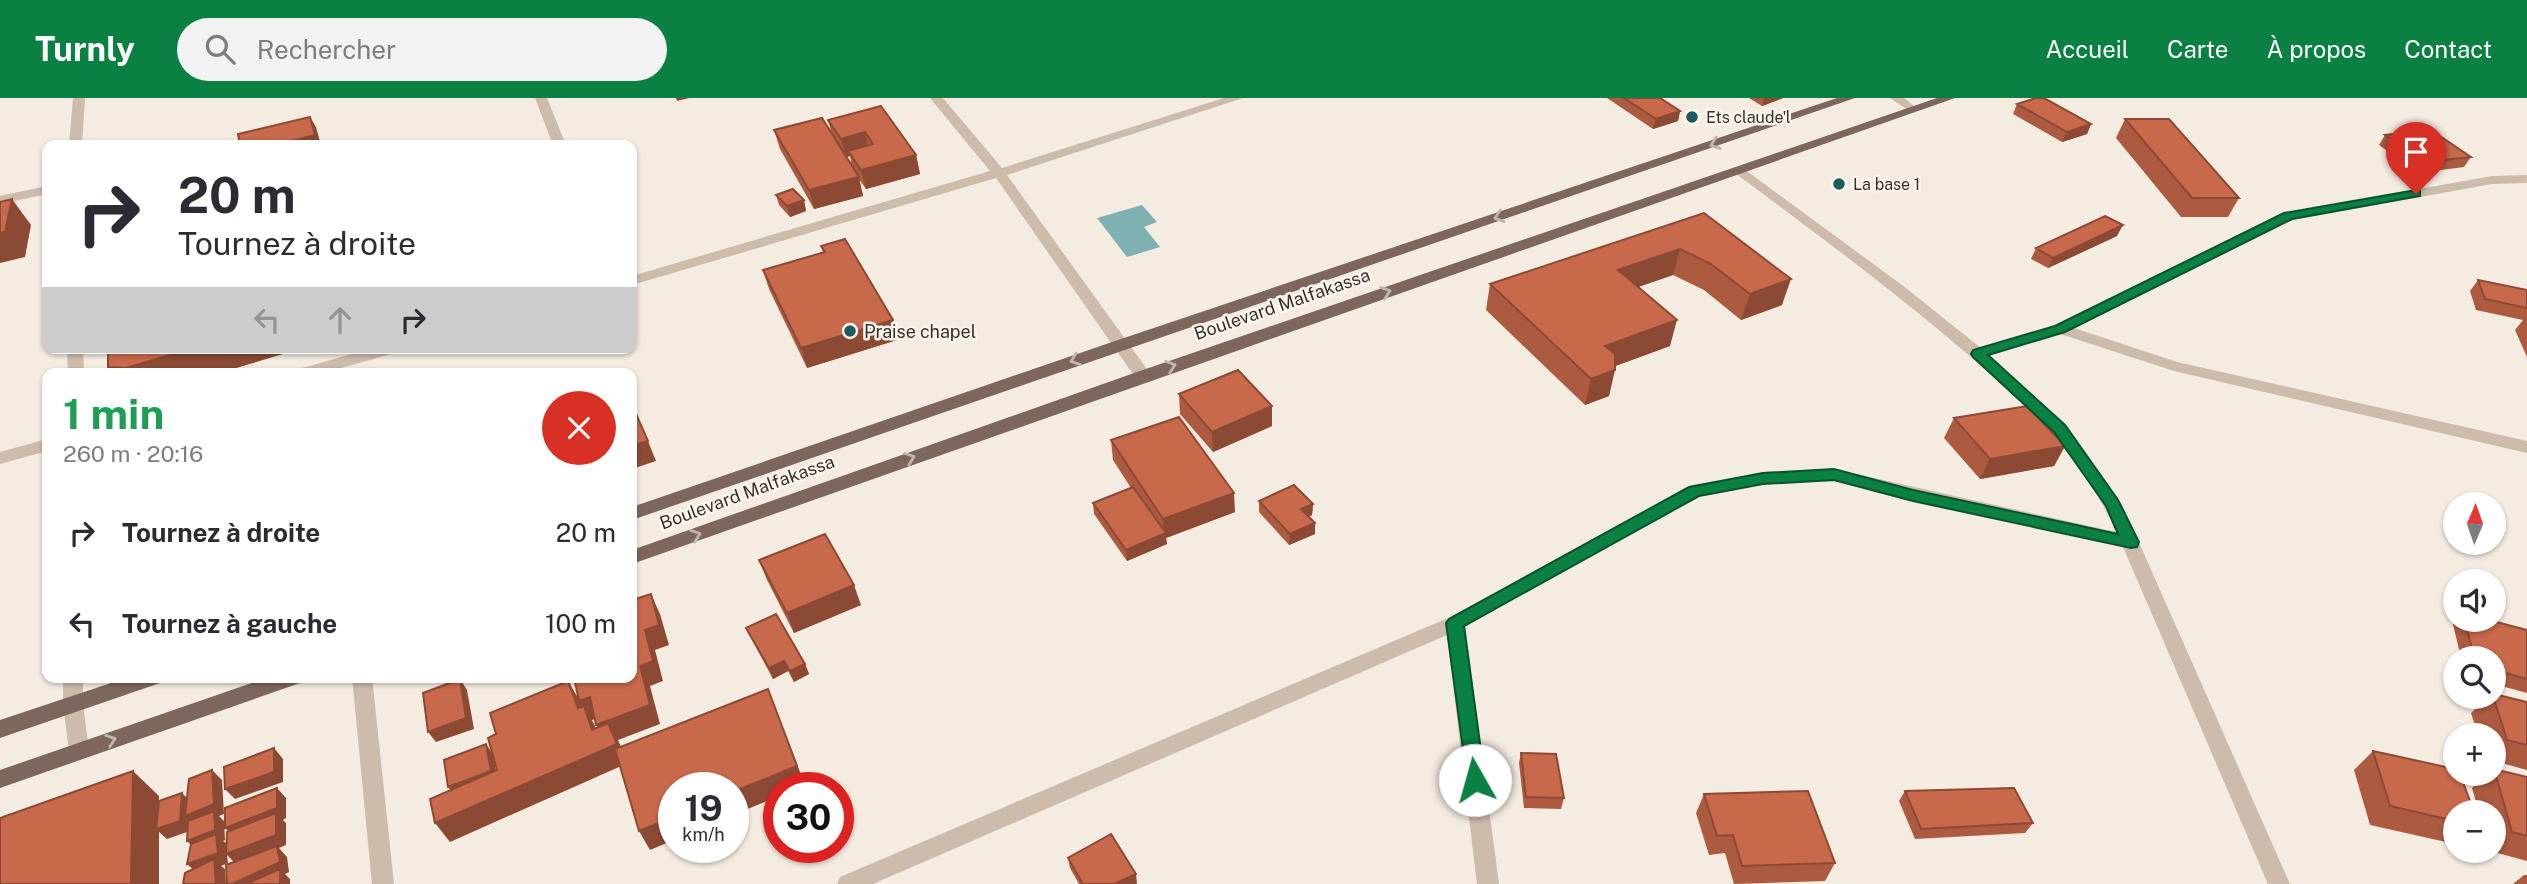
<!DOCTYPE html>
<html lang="fr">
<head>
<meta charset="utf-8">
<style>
	body { margin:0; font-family:"Public Sans",sans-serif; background:#f2f2f3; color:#2b2b33; height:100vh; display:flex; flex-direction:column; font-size:26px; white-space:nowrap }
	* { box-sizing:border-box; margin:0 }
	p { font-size:23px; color:#7c7c81 }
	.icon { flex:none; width:38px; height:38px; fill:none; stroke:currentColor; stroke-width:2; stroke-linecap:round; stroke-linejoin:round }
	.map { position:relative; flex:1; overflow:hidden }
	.panel { position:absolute; left:42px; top:270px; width:595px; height:315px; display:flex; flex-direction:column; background:#fff; border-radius:14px; box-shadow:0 2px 5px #0004 }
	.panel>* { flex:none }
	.hud { position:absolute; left:42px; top:42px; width:595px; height:214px; border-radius:14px; box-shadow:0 2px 5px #0004; background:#fff; color:#2b2b33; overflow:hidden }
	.needle { width:46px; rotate:2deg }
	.fabs { position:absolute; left:2443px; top:394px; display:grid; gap:14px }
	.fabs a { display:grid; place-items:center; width:63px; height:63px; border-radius:50%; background:#fff; box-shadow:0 2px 5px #0004; font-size:35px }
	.speed { position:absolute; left:658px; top:674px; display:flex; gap:14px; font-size:35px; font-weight:700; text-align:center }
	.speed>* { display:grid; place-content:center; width:91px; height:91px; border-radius:50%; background:#fff; box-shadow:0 2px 5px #0004; line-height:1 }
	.speed small { font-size:18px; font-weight:400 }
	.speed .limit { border:10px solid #d22; background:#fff; color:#111 }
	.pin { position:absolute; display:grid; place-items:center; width:60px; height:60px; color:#fff; margin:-72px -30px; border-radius:50% 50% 50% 0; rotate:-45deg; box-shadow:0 0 7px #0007 }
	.pin .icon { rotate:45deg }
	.me { position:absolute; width:77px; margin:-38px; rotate:353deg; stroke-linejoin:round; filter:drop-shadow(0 0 5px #0008) }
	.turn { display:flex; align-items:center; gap:24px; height:147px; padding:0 21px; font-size:32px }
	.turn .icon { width:91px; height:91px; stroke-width:2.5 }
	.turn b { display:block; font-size:49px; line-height:60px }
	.lanes { display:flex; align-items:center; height:66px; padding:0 21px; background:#0003; justify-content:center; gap:35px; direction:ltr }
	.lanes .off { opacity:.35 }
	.round { display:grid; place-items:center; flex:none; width:74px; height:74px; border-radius:37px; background:#f2f2f3 }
	.head { display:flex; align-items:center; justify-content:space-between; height:119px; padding:0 21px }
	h1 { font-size:42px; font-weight:700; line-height:52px; color:#1e9e55 }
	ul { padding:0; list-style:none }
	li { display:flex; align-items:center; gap:21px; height:91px; padding:0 21px }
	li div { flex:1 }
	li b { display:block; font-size:26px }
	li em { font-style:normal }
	header { display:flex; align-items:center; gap:42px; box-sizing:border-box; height:98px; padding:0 35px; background:#0b8043; color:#fff }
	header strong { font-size:33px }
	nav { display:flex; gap:38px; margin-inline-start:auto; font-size:24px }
	.search { width:490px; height:63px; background:#f2f2f3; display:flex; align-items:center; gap:18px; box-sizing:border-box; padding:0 24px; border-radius:38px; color:#7c7c81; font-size:26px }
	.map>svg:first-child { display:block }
</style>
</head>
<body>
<header>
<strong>Turnly</strong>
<div class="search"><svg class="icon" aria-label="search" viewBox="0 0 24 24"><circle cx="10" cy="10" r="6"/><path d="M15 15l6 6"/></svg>Rechercher</div>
<nav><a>Accueil</a><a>Carte</a><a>À propos</a><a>Contact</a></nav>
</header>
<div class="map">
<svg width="2527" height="786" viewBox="0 0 2527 786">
	<rect width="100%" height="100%" fill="#f4ebe1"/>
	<path fill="#7fb0b2" d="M1142,107L1157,124L1144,129L1160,149L1127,159L1097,120Z"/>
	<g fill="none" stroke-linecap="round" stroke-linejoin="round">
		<path fill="#cdbbac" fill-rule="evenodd" d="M73,0H85L82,47H69Z
			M535,0H547L566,47H553Z
			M930,0H943L1002,70L1224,0H1243L1007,77L1149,274L1151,278L1149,282H1137L996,80L632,187V178L990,73Z
			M1890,0H1904L1918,11L1912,15Z
			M1740,68L1902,187L1981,250L2055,228L2284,115L2492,78L2527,77V85L2492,86L2293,122L2074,230L2177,264L2527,343V355L2174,273L2060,236L1989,258L2065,326L2122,406L2290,786H2268L2123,449L1913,403L1834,383L1763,386L1699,398L1465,528L1499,786H1477L1447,537L873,786H837L840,779L1448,520L1695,387L1763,374L1834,371L2116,434C2079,348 2005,287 1934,228C1870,175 1802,125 1735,75L1733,72Z
			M47,88V96L0,106V98Z
			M67,250H83L84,275H68Z
			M373,250H400L398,254L324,275H297L299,271Z
			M47,341V353L0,366V354Z
			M63,579H83V606L89,653L86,659L79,662L72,659L69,653L63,606Z
			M352,579H372L394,786H372Z"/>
		<path fill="#7d675c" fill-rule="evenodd" d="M1837,0H1855L632,422V409L1115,243Z
			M1937,0H1955L632,466V452L1137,274Z
			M129,579H163L160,585L0,640V622Z
			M269,579H303L300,585L0,690V672Z"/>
	</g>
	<path fill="#ac5a40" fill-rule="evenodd" d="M1607,0H1660L1680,13L1678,23L1653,31Z
		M1749,0H1783L1762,8Z
		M2017,6L2091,26L2087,36L2062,44L2013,16Z
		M881,8L916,57L920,76L866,91L859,81L863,98L814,111L780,51L774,32L832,37L828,22ZM850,58L852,69L846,59Z
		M2125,21L2239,100L2228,119H2181L2116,40Z
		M2385,37L2471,59L2464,69L2418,75L2379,47Z
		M776,97L804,102L806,113L790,119L779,107Z
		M1704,115L1782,207L1741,222L1704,192L1673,177L1638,189L1670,248L1615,268L1609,298L1585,307L1486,212L1490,186Z
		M2117,138L2048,170L2031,161L2036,150Z
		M821,148L893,222L897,242L807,270L769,191L763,172L823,154Z
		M2478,182L2527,192V259L2515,232L2523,222L2476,212L2470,193Z
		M289,254L219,275H112L108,269Z
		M1179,296L1272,308V328L1213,354L1180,316Z
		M1954,320L2065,348L2054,368L1980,381L1944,340Z
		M1111,342L1235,414L1166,440L1167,446L1127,463L1094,416L1093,405L1131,390L1113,362Z
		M1259,403L1313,406L1312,417L1309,419L1315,425V436L1289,447L1259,414Z
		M759,462L861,507L794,535L767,482Z
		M2457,522H2489L2527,532V595L2494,586V560H2461L2453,526Z
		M746,530L805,566L809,576L794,584L788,573L773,581L751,540Z
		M2489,598L2527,604V672L2494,663V637H2478L2471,615Z
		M2373,653L2455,714V746L2370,727L2354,672Z
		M1521,655L1564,700L1561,711L1524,710L1519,665Z
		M2494,671L2527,679V763L2490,753L2494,752V714H2479L2472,690L2488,676H2494Z
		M1905,693L2033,725L2025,735L1915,741L1899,703Z
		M1704,696L1835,765L1825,783L1734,786L1725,755L1709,757L1696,715Z
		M1068,760L1137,786H1079L1070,770Z
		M2524,777H2527V786H2513Z"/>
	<path fill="#8c4a34" d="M676,0H689L677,3Z
		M1764,0H1783L1762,8Z
		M1680,13L1678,23L1653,31L1656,21Z
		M310,19L316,29L321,47H276Z
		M2091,26L2087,36L2062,44L2067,34Z
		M865,34L869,53H848L850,58L846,59L841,41Z
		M916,57L920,76L866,91L861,72Z
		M859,79L863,98L814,111L809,92Z
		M12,101L31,127L25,159L0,165V135Z
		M804,102L806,113L790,119L787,108Z
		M2123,127L2117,138L2048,170L2053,160Z
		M1680,151L1673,177L1612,198L1618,172Z
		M1791,181L1782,207L1741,222L1750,196Z
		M893,222L897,242L807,270L801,250Z
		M1677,222L1670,248L1599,274L1605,248Z
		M189,250H288L289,254L219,275H130L126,270Z
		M1615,272L1609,298L1585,307L1591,281Z
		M1272,308V328L1213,354L1212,334Z
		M648,343L656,363L632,371V348Z
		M2065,348L2054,368L1980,381L1990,361Z
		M1234,395L1235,414L1166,440L1167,446L1127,463L1126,452L1164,436L1163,421Z
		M1313,406L1312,417L1301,422V411Z
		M1315,425V436L1289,447L1290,436Z
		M854,487L861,507L794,535L787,515Z
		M651,496L660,516L669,547L655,552L663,583L650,588L660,626L618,642L628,665L450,744L435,725L607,646L596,627L640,568Z
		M784,563L788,573L773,581L769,570Z
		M805,566L809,576L794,584L790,573Z
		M460,581L467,592L474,631L436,644L428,634Z
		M568,583L580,603L590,599L601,619L592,622L595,628L603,651L592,632L586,615L581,607L589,630L578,610Z
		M768,591L805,687L799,690H779V698L733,717V694Z
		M486,646L493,656L498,684L456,699L448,689Z
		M274,650L283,661V684L235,701L225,691Z
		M212,672L222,682L224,716L219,718L224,723L225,742L223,743L227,746L235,740L225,730L277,690L286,700V720L283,722L286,725V747L279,750L287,759L289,774L285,776L290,781V786H232L236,766L227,757L228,765L221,768L225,771L226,786H216L198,776L187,766L197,753L187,743L190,733L167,741L159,734V786H131L133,673L159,698V730L182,695L192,705Z
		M674,719V742L650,752L639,733Z
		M1136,776L1137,786H1114Z"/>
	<path fill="#c8694b" stroke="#8c4a34" stroke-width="2" d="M1624,0H1660L1680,13L1656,21Z
		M2036,0H2044L2091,26L2067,34L2017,6Z
		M881,8L916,57L861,72L848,53L873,46L865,34L841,41L828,22Z
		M310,19L315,37L276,47H240L238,36Z
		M822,20L859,79L809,92L774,32Z
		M2125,21H2169L2239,100H2192Z
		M2431,32L2471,59L2425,64L2385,37Z
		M793,91L804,102L787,108L776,97Z
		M12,101L5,134L0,135V104Z
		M1704,115L1791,181L1750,196L1711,166L1680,151L1618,172L1677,222L1605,248L1615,256V272L1591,281L1490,186Z
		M2105,118L2123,127L2053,160L2036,150Z
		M845,141L893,222L801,250L763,172L825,154L821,148Z
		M2478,182L2527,192V210L2485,201Z
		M108,250H194L126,270L108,269Z
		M1238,272L1272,308L1212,334L1179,296Z
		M632,307L648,343L632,348Z
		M2027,308L2065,348L1990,361L1954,320Z
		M1179,319L1234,395L1163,421L1111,342Z
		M1294,387L1313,406L1301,411L1315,425L1290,436L1259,403Z
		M1133,389L1166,435L1126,452L1093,405Z
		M825,436L854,487L787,515L759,462Z
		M651,496L659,527L645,532L653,563L640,568L650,607L596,627L590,599L579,603L574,579H632V502Z
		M776,516L805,566L790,573L784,563L769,570L746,530Z
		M2465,522H2489L2527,532V581L2494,572V560H2474Z
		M460,581L466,620L428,634L423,595Z
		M568,583L578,610L584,608L592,632L608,625L617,646L435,725L430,701L497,672L488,640L496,636L490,615Z
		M768,591L797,668L733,694V690H674V719L639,733L615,651Z
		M2494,596L2527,604V647L2507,642L2493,598H2494Z
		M486,646L491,673L448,689L444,662Z
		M274,650V674L225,691L224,669Z
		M2373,653L2455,671V676H2460L2474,714H2455V723L2390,708Z
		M1521,655L1556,656L1564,700L1526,699Z
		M2494,671L2527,679V738L2512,734Z
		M212,672L214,706L185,718L189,681Z
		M133,673L131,786H0V720Z
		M277,690V710L225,730V710Z
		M2014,690L2033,725L1921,731L1905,693Z
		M1808,693L1835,765L1742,768L1733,737L1717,738L1704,696Z
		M182,695L180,723L156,731L159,703Z
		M214,713L215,732L187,743L188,723Z
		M276,715V737L226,756L227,734Z
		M216,736L218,755L187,766L191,746Z
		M1111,736L1136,776L1114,786H1083L1068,760Z
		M277,748L280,764L232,786H227L226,767Z
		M214,761L216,786H183L185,775Z
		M280,771V786H246Z"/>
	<defs><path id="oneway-chevron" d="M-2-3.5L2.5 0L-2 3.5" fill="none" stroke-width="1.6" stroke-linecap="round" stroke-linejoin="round" transform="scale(1.75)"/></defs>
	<g stroke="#c2b5ac">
		<use href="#oneway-chevron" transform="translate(1715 46) rotate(161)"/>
		<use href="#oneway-chevron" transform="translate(1499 119) rotate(161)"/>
		<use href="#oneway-chevron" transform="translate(1386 194) rotate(-19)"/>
		<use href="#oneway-chevron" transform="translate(1075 262) rotate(161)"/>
		<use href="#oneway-chevron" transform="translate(1171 268) rotate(-19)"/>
		<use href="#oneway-chevron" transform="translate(910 360) rotate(-20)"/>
		<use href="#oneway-chevron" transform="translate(696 437) rotate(-20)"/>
		<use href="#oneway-chevron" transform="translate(111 642) rotate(-19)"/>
	</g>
	<path fill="#0b8043" stroke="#07532c" stroke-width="2" d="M2416,92L2420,93V98L2292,121L2065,234L1988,257L2065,327L2118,402L2139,444L2137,449L2131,450L1913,403L1834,382L1763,386L1699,398L1464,528L1485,682L1482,688L1475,690L1468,688L1446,525L1449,521L1689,389L1763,375L1834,371L1913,392L2118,436L2106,408L2054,334L1973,259L1971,256L1973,252L2055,228L2284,115Z"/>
	<g fill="#1f5a5e" stroke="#fbf5ee" stroke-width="2.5">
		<circle cx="1692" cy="19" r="7"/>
		<circle cx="1839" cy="86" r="7"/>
		<circle cx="850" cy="233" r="7"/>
	</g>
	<g text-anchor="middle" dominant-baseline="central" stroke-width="5" stroke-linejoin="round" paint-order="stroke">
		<g font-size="16" fill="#3b302b" stroke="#fbf5ee" text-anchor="start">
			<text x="1706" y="19">Ets claude'l</text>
			<text x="1853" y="86">La base 1</text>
		</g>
		<g font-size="18" fill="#3b302b" stroke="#fbf5ee">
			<text transform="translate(1282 206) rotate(-19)">Boulevard Malfakassa</text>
			<text transform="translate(747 394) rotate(-20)">Boulevard Malfakassa</text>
		</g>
		<g font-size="18" fill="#3b302b" stroke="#fbf5ee" text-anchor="start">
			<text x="864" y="233">Praise chapel</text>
		</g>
	</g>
</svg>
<div class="fabs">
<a><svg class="needle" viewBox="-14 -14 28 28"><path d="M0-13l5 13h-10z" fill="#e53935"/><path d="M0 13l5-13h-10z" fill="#7c7c81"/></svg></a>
<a><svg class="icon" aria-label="sound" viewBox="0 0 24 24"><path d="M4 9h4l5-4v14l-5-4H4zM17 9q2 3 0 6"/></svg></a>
<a><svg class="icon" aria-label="search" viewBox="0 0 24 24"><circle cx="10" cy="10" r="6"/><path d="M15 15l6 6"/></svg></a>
<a>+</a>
<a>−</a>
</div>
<div class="speed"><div>19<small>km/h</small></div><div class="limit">30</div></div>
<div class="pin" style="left:2416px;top:96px;background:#d93025"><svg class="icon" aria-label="arrive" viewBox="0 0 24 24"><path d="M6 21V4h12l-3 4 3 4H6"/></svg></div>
<svg class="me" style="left:1475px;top:682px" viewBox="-20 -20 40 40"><circle r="19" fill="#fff"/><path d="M0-13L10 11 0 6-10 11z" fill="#0b8043"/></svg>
<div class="hud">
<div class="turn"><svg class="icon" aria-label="right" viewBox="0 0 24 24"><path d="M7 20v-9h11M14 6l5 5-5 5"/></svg><div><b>20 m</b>Tournez à droite</div></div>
<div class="lanes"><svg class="icon off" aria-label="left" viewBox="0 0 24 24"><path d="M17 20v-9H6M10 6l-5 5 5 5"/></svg><svg class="icon off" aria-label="ahead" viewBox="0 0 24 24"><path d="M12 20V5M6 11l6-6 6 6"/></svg><svg class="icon" aria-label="right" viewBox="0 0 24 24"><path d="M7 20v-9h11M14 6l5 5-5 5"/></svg></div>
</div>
<section class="panel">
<div class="head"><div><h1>1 min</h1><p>260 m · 20:16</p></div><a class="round" style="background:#d93025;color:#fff"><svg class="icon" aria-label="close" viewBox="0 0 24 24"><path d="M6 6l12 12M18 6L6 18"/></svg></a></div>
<ul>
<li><svg class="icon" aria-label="right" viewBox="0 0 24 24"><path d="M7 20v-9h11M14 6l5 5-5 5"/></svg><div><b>Tournez à droite</b></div><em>20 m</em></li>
<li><svg class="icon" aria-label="left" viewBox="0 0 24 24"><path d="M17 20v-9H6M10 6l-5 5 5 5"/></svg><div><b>Tournez à gauche</b></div><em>100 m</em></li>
</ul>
</section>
</div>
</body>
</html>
